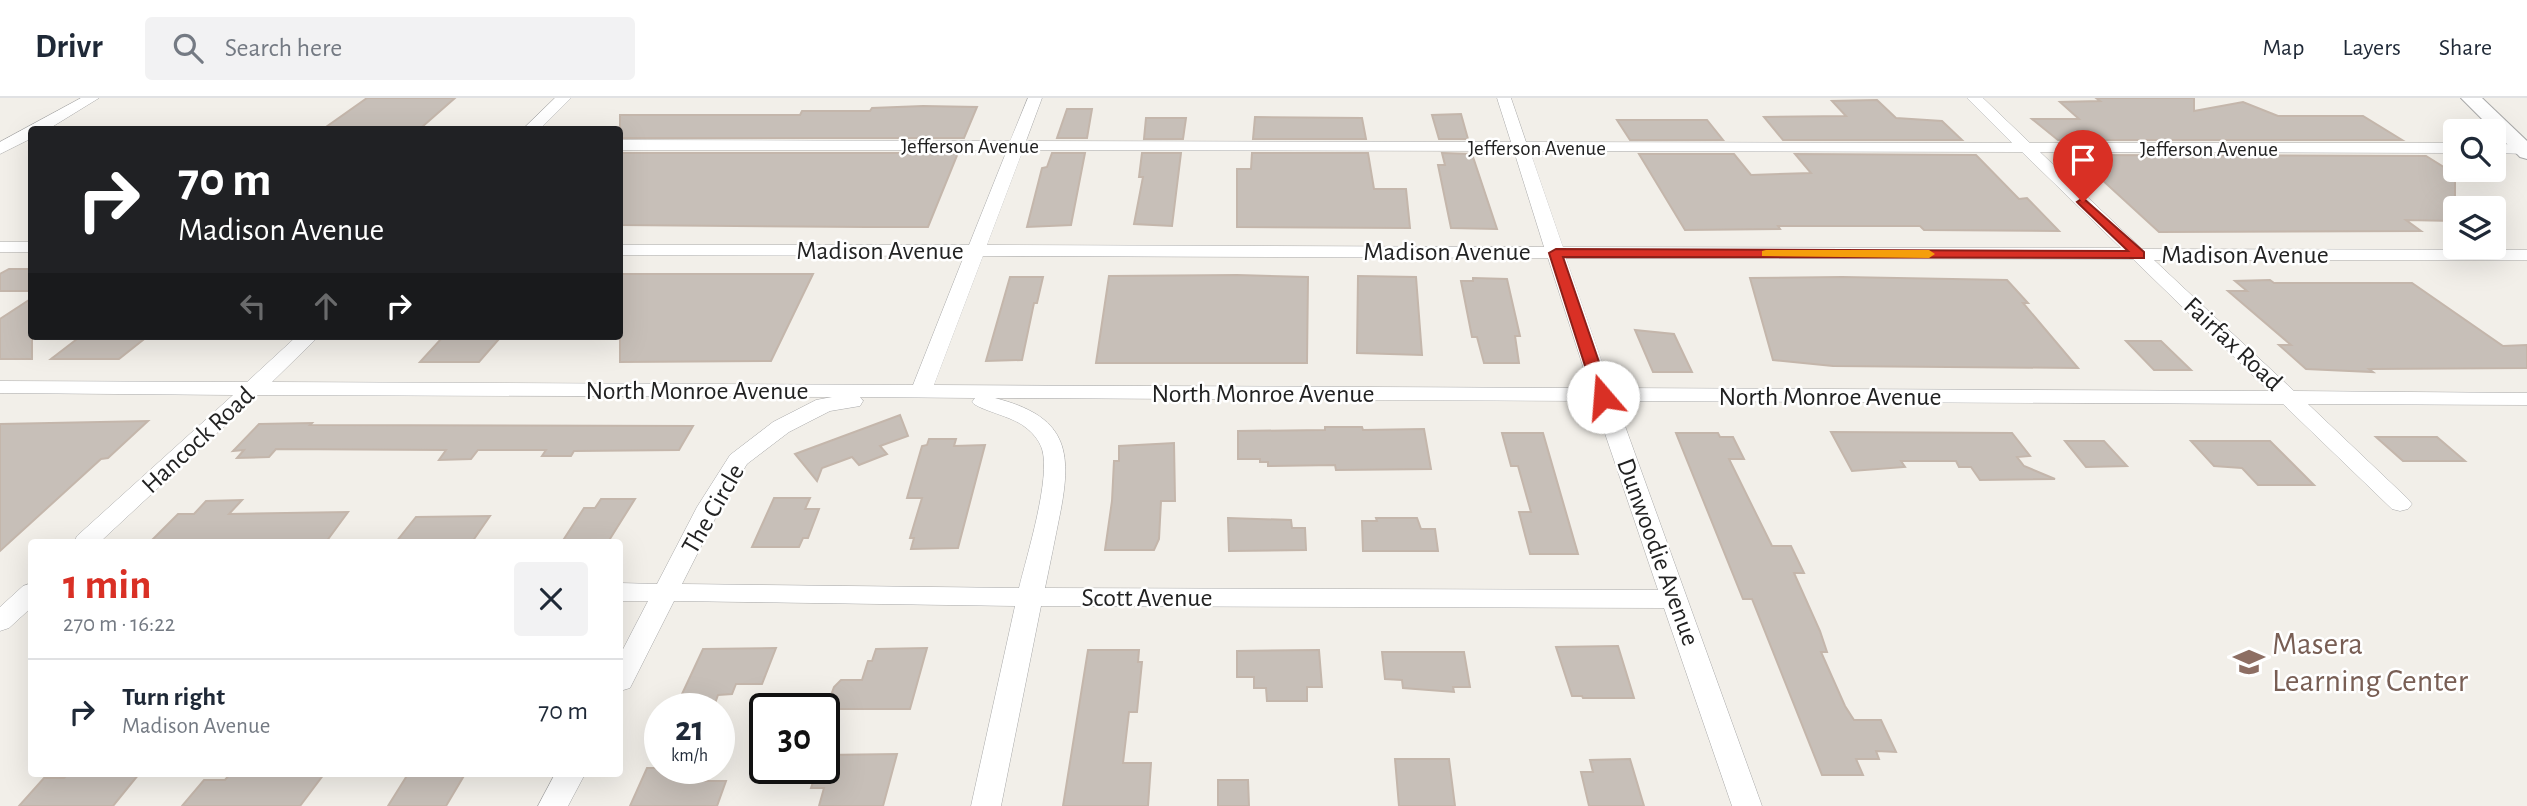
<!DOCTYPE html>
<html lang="en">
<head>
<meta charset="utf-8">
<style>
	body { margin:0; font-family:"Alegreya Sans",sans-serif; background:#f2f2f3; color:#1f2937; height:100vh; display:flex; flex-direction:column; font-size:26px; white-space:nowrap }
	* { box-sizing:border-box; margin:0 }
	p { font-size:23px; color:#747a83 }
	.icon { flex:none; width:38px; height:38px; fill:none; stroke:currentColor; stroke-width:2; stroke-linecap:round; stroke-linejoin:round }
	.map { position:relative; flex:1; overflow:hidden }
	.sheet { position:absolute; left:28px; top:441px; width:595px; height:238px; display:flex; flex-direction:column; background:#fff; border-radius:7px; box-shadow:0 7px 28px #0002 }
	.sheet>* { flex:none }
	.banner { position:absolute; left:28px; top:28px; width:595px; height:214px; border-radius:7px; box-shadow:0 7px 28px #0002; background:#202124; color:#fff; overflow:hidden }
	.buttons { position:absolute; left:2443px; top:21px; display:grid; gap:14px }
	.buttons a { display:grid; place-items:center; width:63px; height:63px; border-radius:7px; background:#fff; box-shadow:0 7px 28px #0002; font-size:35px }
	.speed { position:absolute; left:644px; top:595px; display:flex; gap:14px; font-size:35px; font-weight:700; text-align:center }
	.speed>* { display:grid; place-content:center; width:91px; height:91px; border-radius:50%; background:#fff; box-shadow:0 7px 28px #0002; line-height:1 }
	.speed small { font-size:18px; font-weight:400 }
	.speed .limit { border:4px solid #111; border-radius:10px; background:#fff; color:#111 }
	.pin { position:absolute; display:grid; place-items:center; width:60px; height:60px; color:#fff; margin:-72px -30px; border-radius:50% 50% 50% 0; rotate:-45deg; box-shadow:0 0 7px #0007 }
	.pin .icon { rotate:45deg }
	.me { position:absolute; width:77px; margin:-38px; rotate:342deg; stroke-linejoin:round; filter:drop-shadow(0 0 5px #0008) }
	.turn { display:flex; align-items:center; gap:24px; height:147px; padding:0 35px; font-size:32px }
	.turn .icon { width:91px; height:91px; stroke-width:2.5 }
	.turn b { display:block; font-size:49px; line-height:60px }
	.lanes { display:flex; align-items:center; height:66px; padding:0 35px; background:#0003; justify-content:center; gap:35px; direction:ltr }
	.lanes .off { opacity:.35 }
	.round { display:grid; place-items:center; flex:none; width:74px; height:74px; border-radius:7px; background:#f2f2f3 }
	.overview { display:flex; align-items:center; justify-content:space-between; height:119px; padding:0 35px }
	h1 { font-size:42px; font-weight:700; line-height:52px; color:#d93025 }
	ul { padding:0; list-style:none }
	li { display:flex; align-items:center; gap:21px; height:105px; padding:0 35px; border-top:2px solid #e0e1e3 }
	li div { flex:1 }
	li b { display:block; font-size:26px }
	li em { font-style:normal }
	header { display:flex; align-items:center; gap:42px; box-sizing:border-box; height:98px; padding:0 35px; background:#fff; border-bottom:2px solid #e0e1e3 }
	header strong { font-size:33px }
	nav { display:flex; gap:38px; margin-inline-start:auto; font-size:24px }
	.search { width:490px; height:63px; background:#f2f2f3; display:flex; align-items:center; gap:18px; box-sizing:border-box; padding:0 24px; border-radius:7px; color:#747a83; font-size:26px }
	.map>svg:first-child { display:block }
</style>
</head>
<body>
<header>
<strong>Drivr</strong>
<div class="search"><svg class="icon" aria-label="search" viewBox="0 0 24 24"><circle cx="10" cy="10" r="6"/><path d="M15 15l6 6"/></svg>Search here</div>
<nav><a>Map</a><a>Layers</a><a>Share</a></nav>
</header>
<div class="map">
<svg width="2527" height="708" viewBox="0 0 2527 708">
	<rect width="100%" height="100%" fill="#f2efe9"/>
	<path fill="#c7bfb8" stroke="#c4b6ab" stroke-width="2" d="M367,0H455L422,29H326Z
		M2096,0H2194V13L2243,4L2278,18H2363L2402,42H2058L2032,21H2079L2060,4L2100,3Z
		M1877,2L1896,20L1942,23L1962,42H1783L1764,19L1846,18L1832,3Z
		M923,8L977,9L964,40H620V17H800L802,13H870L872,10Z
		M1067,11H1092L1087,40H1057Z
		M1461,16L1468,41H1439L1432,17Z
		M1255,19L1362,20L1366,41H1253Z
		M1146,20H1186L1183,41H1144Z
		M1617,22H1707L1723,42H1630Z
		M620,55H958L928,129H867L620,127Z
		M1052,55H1085L1071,127L1027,129L1042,70L1047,69Z
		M1142,55H1181L1172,128L1134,126L1143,79H1139Z
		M1252,55H1368L1374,91H1406L1410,130L1237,129V71H1251Z
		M1442,55L1472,56L1497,131L1451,130L1438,67H1445Z
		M1639,56H1734L1751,77L1811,75L1795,56L1976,57L2019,101L2027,100L2059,133L1924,132L1920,128H1778L1780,131L1685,132Z
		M2075,57L2426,58L2455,76V123L2406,122L2421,133L2159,134Z
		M9,171H32V193H0V176Z
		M620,176H813L771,263L620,264Z
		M1237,177L1308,179L1307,265H1096L1109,178Z
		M1358,178L1416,179L1422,257L1357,255Z
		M1010,179H1043L1037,205H1034L1022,262L986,263Z
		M1842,179L2007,182L2028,205H2023L2078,270L1833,268L1773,262L1750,180Z
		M1473,180L1507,181L1520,238H1515L1519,265H1484L1477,239H1472L1461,183H1473Z
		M2270,182L2274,185H2412L2503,248L2527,247V270L2369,271L2373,274L2306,271L2279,247H2291L2228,193H2247L2235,183Z
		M32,200V261H0V221Z
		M1635,232L1674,236L1692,274H1653Z
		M81,238H148L119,261H51Z
		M452,238H493L491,241H499L479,264H420L441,241H450Z
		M2126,243H2161L2191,272H2154Z
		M900,317L908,338L880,348L887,356L859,367L852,359L822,370L817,383L795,356Z
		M148,323L108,360L101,361L0,453V326Z
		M312,325L310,327L693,328L679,352L574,353L571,358H542L546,352H478L471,361L439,362L446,352L276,351L269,359L237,360L244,352L233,353L259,326Z
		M1325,329H1362L1363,332L1424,331L1431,371L1336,372L1335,367L1268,368V364H1260V361H1238V333L1325,332Z
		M1831,334L2012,335L2030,358L2017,359L2024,368L2055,381L1980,382L1971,369H1959L1956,363H1901L1905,369L1852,373Z
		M1502,335H1543L1578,456H1530L1519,414H1531L1518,368H1511Z
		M1676,335H1718L1720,339H1733L1744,361H1729L1772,448H1791L1804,475H1794L1820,533L1827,554H1821L1845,608L1854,622H1881L1896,654L1876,653L1879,661H1856L1863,677H1822L1752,501H1743Z
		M2376,339H2437L2465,363H2403Z
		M929,341H956L954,348L985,347L958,450L911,451L914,440H910L922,400H907L922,348L927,347Z
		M2065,343H2104L2127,368L2086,369Z
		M2191,343H2270L2314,387H2258L2242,370L2214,368Z
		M1174,345L1175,403H1161L1159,441L1154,452H1105L1112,403L1114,363H1119V348Z
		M774,400H810L805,411H819L808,440H803L799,449H752Z
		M601,401H635L608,444H562L584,410H595Z
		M242,402L229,416L348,414L326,444H150L178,416H194L206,403Z
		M490,418L472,444H396L416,419Z
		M1228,420L1291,422L1292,430H1305L1306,452L1229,453Z
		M1376,420H1417L1421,431H1435L1438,453H1363L1362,423H1377Z
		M1618,548L1634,600H1583L1582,598H1572L1556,549Z
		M776,550L762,586H736L732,596L718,597L713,611H675L703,551Z
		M927,550L910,611H826L834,589L841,582H862L868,563H872L876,551Z
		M1088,552H1139L1138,564H1142L1137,614H1129L1123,665H1151L1148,708H1063Z
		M1319,552L1322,589H1307V603H1267L1266,590H1254V579H1237V553Z
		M1382,554H1464L1470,589H1453L1454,594L1403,590L1402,582L1385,581Z
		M897,656L883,708H819L824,690H811L818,670H824V657Z
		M1395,661H1449L1455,708H1399Z
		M1630,661L1644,708H1589L1581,674H1593L1590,662Z
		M647,670H702L697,683H726L717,708H630Z
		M68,676H139L113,708H19L44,680H64Z
		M230,676H324L300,708H182L204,682H225Z
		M408,676H465L446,708H388Z
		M1218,682H1248L1249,708H1218Z"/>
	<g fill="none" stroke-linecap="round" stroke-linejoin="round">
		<defs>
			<path id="minor" d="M81,0H99L47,32H32V40L0,56V44Z
				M555,0H571L539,32H522Z
				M1028,0H1042L1026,43L1511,44L1497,0H1511L1526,44L2012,45L1967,0H1983L2030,45H2455V55L2040,54L2142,151L2527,152V162H2154L2294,293L2527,295V307L2308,306L2408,401L2412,406L2408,411L2400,413L2392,411L2283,306L1616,303L1762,708H1732L1664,510L1041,508L1001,708H971L1015,508L674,503L630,590L620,593V557L648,503H620V485L657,486L697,409L730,357L773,324L816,302L832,299L258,297L100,444H74L77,438L233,297L0,295V283L247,284L297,238H319L272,284L913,287L964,158L620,157V147H969L1007,52H620V42L1010,43ZM1023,52L1514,53L1544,149L987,147ZM1530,53L2022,54L2121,150L1563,149ZM983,158L1548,160L1590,290L934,287ZM1566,160L2133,161L2269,293L1611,290ZM860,299L975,300L972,304C978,312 1012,318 1025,329C1032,334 1039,342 1042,351C1051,380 1027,457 1019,490L682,486L721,409L747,366L789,334L830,313L860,308L863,303ZM995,300L1594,303L1658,492L1045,490C1050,466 1055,441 1060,416C1073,351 1066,318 995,300Z
				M2494,45L2527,48V56L2494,55Z
				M0,144H32V154H0Z
				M32,485V509L9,530L0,533V509L23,488Z
				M555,676H585L568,708H538Z"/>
			<path id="tertiary" d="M2461,0H2482L2527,43V61L2520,59Z"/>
		</defs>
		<use href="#minor" stroke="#a9a9a9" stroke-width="1"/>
		<use href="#tertiary" stroke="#a9a9a9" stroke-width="2"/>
		<use href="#minor" fill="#fff" fill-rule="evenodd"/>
		<use href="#tertiary" fill="#fff" fill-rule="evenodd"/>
	</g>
	<path fill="#d93025" stroke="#8d1f18" stroke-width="2" d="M2083,100L2144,154V160L1563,159L1611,299L1603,303L1595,299L1549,155L1556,151L2128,153L2079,106L2077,104Z"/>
	<path fill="#f59e0b" d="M1766,152H1929L1935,156L1929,160L1762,158V153Z"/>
	<defs>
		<symbol id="school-bare" viewBox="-9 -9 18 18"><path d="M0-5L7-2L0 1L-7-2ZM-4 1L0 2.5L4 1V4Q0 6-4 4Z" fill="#8d6e63" stroke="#fff" stroke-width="2.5" paint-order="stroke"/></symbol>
	</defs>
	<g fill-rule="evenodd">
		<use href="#school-bare" x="2227" y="542" width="44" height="44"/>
	</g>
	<g text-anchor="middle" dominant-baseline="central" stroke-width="5" stroke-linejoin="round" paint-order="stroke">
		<g font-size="21" fill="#222" stroke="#fff">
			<text x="970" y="48">Jefferson Avenue</text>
			<text x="1537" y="50">Jefferson Avenue</text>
			<text x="2209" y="51">Jefferson Avenue</text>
		</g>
		<g font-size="26" fill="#222" stroke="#fff">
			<text x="880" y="153">Madison Avenue</text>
			<text x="1447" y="154">Madison Avenue</text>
			<text x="2245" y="157">Madison Avenue</text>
			<text transform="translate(2233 246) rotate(43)">Fairfax Road</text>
			<text x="697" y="293">North Monroe Avenue</text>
			<text x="1263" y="296">North Monroe Avenue</text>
			<text x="1830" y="299">North Monroe Avenue</text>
			<text transform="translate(198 342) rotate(-43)">Hancock Road</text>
			<text transform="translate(713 411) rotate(-60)">The Circle</text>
			<text transform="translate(1658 454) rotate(70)">Dunwoodie Avenue</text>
			<text x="1147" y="500">Scott Avenue</text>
		</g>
		<g font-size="32" fill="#785e54" stroke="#fff" text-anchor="start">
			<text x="2272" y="546">Masera<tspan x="2272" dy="37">Learning Center</tspan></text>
		</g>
	</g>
</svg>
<div class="buttons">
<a><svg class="icon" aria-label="search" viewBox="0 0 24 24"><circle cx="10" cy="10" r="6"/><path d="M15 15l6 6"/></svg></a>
<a><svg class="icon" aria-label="layers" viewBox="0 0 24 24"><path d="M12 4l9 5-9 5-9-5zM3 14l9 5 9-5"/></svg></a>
</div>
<div class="speed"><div>21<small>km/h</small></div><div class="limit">30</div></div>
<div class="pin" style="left:2083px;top:104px;background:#d93025"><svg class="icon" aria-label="arrive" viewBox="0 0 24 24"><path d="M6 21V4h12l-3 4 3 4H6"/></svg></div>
<svg class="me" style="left:1603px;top:299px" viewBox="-20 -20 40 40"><circle r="19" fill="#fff"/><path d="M0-13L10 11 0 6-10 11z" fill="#d93025"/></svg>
<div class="banner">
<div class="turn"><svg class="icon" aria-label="right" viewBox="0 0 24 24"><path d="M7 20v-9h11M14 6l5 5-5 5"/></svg><div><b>70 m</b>Madison Avenue</div></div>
<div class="lanes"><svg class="icon off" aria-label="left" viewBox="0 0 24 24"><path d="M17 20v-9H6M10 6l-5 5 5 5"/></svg><svg class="icon off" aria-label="ahead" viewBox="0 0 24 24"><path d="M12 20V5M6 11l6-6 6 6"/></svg><svg class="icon" aria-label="right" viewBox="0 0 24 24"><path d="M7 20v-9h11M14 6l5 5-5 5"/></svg></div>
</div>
<section class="sheet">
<div class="overview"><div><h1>1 min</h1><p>270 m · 16:22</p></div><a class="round"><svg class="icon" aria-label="close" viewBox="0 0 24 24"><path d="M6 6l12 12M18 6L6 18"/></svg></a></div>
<ul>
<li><svg class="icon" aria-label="right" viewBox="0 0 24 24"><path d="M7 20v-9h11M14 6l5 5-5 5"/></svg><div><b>Turn right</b><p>Madison Avenue</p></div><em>70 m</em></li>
</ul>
</section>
</div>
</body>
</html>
